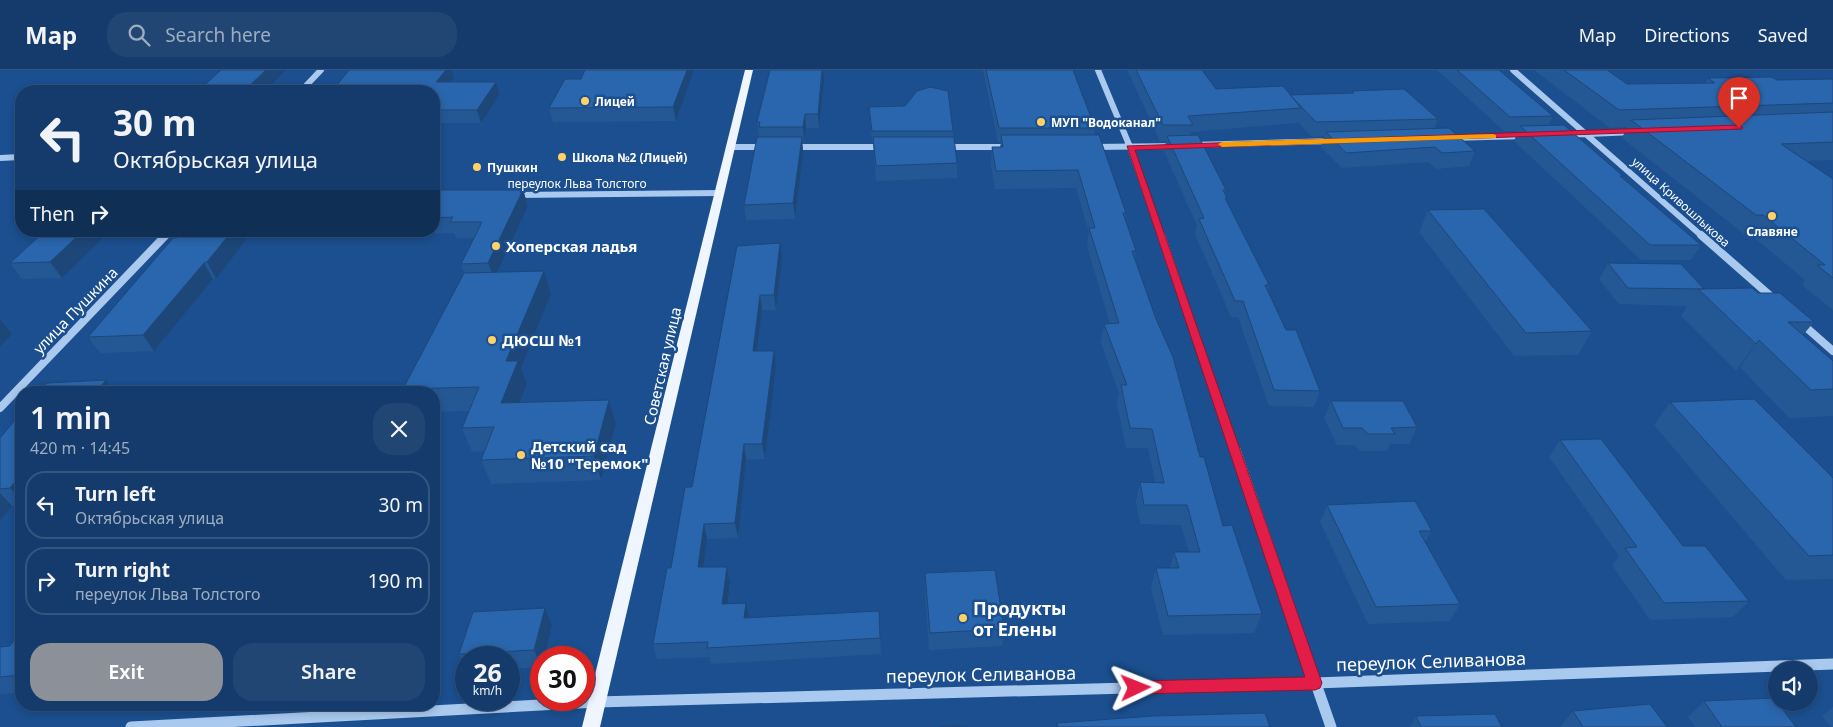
<!DOCTYPE html>
<html lang="en">
<head>
<meta charset="utf-8">
<style>
	body { margin:0; font-family:"Noto Sans",sans-serif; background:#214673; color:#f1f3f6; height:100vh; display:flex; flex-direction:column; font-size:19px; white-space:nowrap }
	* { box-sizing:border-box; margin:0 }
	p { font-size:16px; color:#9dadc1 }
	.icon { flex:none; width:28px; height:28px; fill:none; stroke:currentColor; stroke-width:2; stroke-linecap:round; stroke-linejoin:round }
	.map { position:relative; flex:1; overflow:hidden }
	.details { position:absolute; left:15px; top:316px; width:425px; height:325px; display:flex; flex-direction:column; background:#143b6b; border-radius:20px; box-shadow:0 2px 8px #0003,0 0 0 1px #33557e }
	.details>* { flex:none }
	.banner { position:absolute; left:15px; top:15px; width:425px; height:152px; border-radius:20px; box-shadow:0 2px 8px #0003,0 0 0 1px #33557e; background:#143b6b; color:#f1f3f6; overflow:hidden }
	.tools { position:absolute; left:1768px; top:591px; display:grid; gap:10px }
	.tools a { display:grid; place-items:center; width:50px; height:50px; border-radius:50%; background:#143b6b; box-shadow:0 2px 8px #0003,0 0 0 1px #33557e; font-size:25px }
	.speed { position:absolute; left:455px; top:576px; display:flex; gap:10px; font-size:25px; font-weight:700; text-align:center }
	.speed>* { display:grid; place-content:center; width:65px; height:65px; border-radius:50%; background:#143b6b; box-shadow:0 2px 8px #0003,0 0 0 1px #33557e; line-height:1 }
	.speed small { font-size:12px; font-weight:400 }
	.speed .limit { border:8px solid #d22; background:#fff; color:#111 }
	.pin { position:absolute; display:grid; place-items:center; width:42px; height:42px; color:#fff; margin:-51px -21px; border-radius:50% 50% 50% 0; rotate:-45deg; box-shadow:0 0 5px #0007 }
	.pin .icon { rotate:45deg }
	.me { position:absolute; width:55px; margin:-28px; rotate:88deg; stroke-linejoin:round; filter:drop-shadow(0 0 4px #0008) }
	.turn { display:flex; align-items:center; gap:18px; height:105px; padding:0 15px; font-size:22px }
	.turn .icon { width:65px; height:65px; stroke-width:2.5 }
	.turn b { display:block; font-size:35px; line-height:42px }
	.then { display:flex; align-items:center; height:48px; padding:0 15px; background:#0003; gap:10px; font-size:19px }
	.round { display:grid; place-items:center; flex:none; width:52px; height:52px; border-radius:20px; background:#214673 }
	.head { display:flex; align-items:center; justify-content:space-between; height:85px; padding:0 15px }
	h1 { font-size:30px; font-weight:600; line-height:38px }
	.action { display:flex; gap:10px; margin-top:auto; padding:10px 15px }
	.action a { flex:1; height:58px; border-radius:20px; background:#8c9099; color:#fff; font-size:20px; font-weight:600; line-height:58px; text-align:center }
	.action a+a { background:#214673; color:#f1f3f6 }
	ul { padding:0; list-style:none }
	li { display:flex; align-items:center; gap:15px; height:68px; margin:0 10px 8px; padding:0 5px; border:2px solid #33557e; border-radius:20px }
	li div { flex:1 }
	li b { display:block; font-size:19px }
	li em { font-style:normal }
	header { display:flex; align-items:center; gap:30px; box-sizing:border-box; height:70px; padding:0 25px; background:#143b6b; border-bottom:1px solid #33557e }
	header strong { font-size:24px }
	nav { display:flex; gap:28px; margin-inline-start:auto; font-size:18px }
	.search { width:350px; height:45px; background:#214673; display:flex; align-items:center; gap:12px; box-sizing:border-box; padding:0 18px; border-radius:20px; color:#9dadc1; font-size:19px }
	.map>svg:first-child { display:block }
</style>
</head>
<body>
<header>
<strong>Map</strong>
<div class="search"><svg class="icon" aria-label="search" viewBox="0 0 24 24"><circle cx="10" cy="10" r="6"/><path d="M15 15l6 6"/></svg>Search here</div>
<nav><a>Map</a><a>Directions</a><a>Saved</a></nav>
</header>
<div class="map">
<svg width="1833" height="657" viewBox="0 0 1833 657">
	<rect width="100%" height="100%" fill="#1b4f8f"/>
	<g fill="none" stroke-linecap="round" stroke-linejoin="round">
		<path stroke="#a9c9ee" stroke-width="6" d="M1098,0L1130,77L1161,167
			M1513,0L1703,167
			M301,21L321,0
			M1563,65L1635,62
			M1448,68L1527,66
			M1191,75L1335,71
			M730,77H768
			M791,77H885
			M943,77H1003
			M1093,77L1178,76
			M0,88L21,87
			M514,125L720,123
			M165,167L170,161"/>
		<path stroke="#a9c9ee" stroke-width="8" d="M1161,165L1235,381
			M1701,165L1775,230
			M1800,252L1833,281
			M0,338L166,165"/>
		<path stroke="#a9c9ee" stroke-width="11" d="M1235,380L1331,657
			M131,657L597,632L1315,613L1833,594"/>
		<path fill="#f0f6ff" fill-rule="evenodd" d="M745,0H753L600,657H582Z"/>
	</g>
	<path fill="#245895" d="M694,0L676,51L553,52L549,38L581,9Z
		M983,0H1073L1095,58L1094,65L1126,143L1125,148L1136,181L1135,190L1223,456L1262,544L1254,563L1163,565L1151,518L1156,498H1170L1174,482H1189L1181,455L1140,454L1136,431L1140,412H1155L1148,378H1126L1117,334L1119,323L1101,273L1104,254H1110L1087,176L1089,162L1076,118L995,119L991,94L992,77H1000L1001,72H998Z
		M1127,0H1202L1216,19L1290,25L1351,23L1352,21L1438,49L1434,59L1475,81L1469,96L1436,99L1429,92L1342,98L1321,77L1324,66L1312,67L1297,51L1296,53L1191,62L1190,66L1226,120L1225,123L1227,128L1226,131L1269,215L1268,221L1286,260L1320,321L1314,337L1269,336L1238,247H1231L1195,164L1197,156L1164,81L1166,71H1160Z
		M1437,0H1499L1553,46L1548,56L1623,106L1622,107L1701,175L1691,190H1641L1514,71L1518,61H1504Z
		M1534,0H1607L1627,14L1705,13L1708,8L1777,10L1833,9V90L1807,91L1833,109V240L1802,215L1805,210L1750,164H1744L1622,68L1627,57L1610,58Z
		M454,8L450,12H496L500,24L481,53H434V21L333,20Z
		M824,12L819,58H806L804,72H802L803,82L795,149L746,150L744,135L759,67L757,52Z
		M869,37L953,61V67L957,93V108L876,111L873,72H872L870,47Z
		M434,120H523L528,136L497,202L544,201L551,224L521,298L527,314L520,333L609,330L616,354L601,410L491,414L481,390L484,381L472,382L462,358L469,341L434,342V322H405L403,319L464,203L461,194L474,168H456L454,163L388,165L386,161H434Z
		M1428,140L1592,261L1578,285L1514,286L1419,162Z
		M45,161H110L62,208L22,209L10,193Z
		M182,161H253L216,209H213L154,281L100,283L88,267Z
		M780,173L782,187L776,240H762L757,281L776,296L765,389L746,390L738,468L707,469L703,497H727L730,512L728,534L749,548L879,541L881,584L711,594L709,587L657,589L653,574L671,498L692,417L737,176Z
		M1608,193L1704,219L1758,223L1814,252L1803,265L1833,291V346L1789,348L1740,297L1736,301L1681,246L1687,236L1619,234L1599,209Z
		M1331,331L1417,357L1409,374H1390L1387,381H1361L1355,375H1337L1324,348Z
		M1670,332L1833,408V509L1786,510L1654,355Z
		M21,343V435L12,436L0,451V368Z
		M1560,370L1683,476L1749,531L1733,547L1650,550L1612,495L1619,486L1549,387Z
		M1327,435L1432,461L1425,472L1460,534L1450,551L1368,554L1320,452Z
		M925,503L1004,559L1002,576L929,580L925,520Z
		M545,538L552,555L541,588V597L509,599V588H466V598L459,584Z
		M21,560V623L0,624V577L10,576Z
		M1704,631L1796,657H1695L1688,647Z
		M1833,637V657H1831L1822,646Z
		M1573,641L1667,657H1560Z
		M1416,646L1502,657H1410Z"/>
	<path fill="#1d4779" d="M266,0H286L265,21H244Z
		M446,0H451L454,8L440,25L436,12Z
		M687,0H694L676,51L673,37Z
		M823,0L824,12L819,58L818,44Z
		M496,12L500,24L481,53L477,40Z
		M805,44L806,58L804,72L803,57Z
		M802,67L803,82L795,149L793,133Z
		M523,120L528,136L494,209L488,193Z
		M83,161H110L62,208L50,192Z
		M232,161H253L216,209L207,192Z
		M780,173L782,187L776,240L774,225Z
		M204,193L213,209L154,281L143,265Z
		M544,201L551,224L521,298L527,314L510,357L501,333L506,291Z
		M760,225L762,240L755,297L753,281Z
		M0,249L12,264L0,276Z
		M1759,270L1740,297L1736,301L1756,274Z
		M774,281L776,296L765,389L762,374Z
		M106,310L115,322H96Z
		M609,330L616,354L601,410L594,386Z
		M744,374L746,390L738,468L735,453Z
		M21,404V431L10,418Z
		M0,423L12,436L0,451Z
		M704,454L707,469L701,513L698,497Z
		M727,497L730,512L726,550L722,534Z
		M746,533L749,549L744,548Z
		M545,538L552,555L544,588H541V596L534,580Z"/>
	<path fill="#2a66ad" stroke="#1d4779" d="M221,0H266L244,21H198Z
		M349,0H446L436,12H496L477,40H434V21H324V20H333Z
		M585,0H687L673,37L549,38L565,9H581Z
		M770,0H822L818,44H805L803,57H759L760,52H757Z
		M986,0H1073L1095,58H999Z
		M1136,0H1202L1216,19L1283,16L1301,38L1188,46L1193,55H1163Z
		M1457,0H1499L1553,46L1510,47Z
		M1564,0H1607L1627,14L1715,13L1708,8L1771,7L1777,10L1833,9V33L1619,40Z
		M930,17L948,21L953,61H872L869,37L905,36L917,21Z
		M1404,19L1438,49L1316,52L1290,25L1354,23L1352,21Z
		M1833,42V72L1781,74L1833,109V208L1817,195H1825L1763,145H1756L1631,50Z
		M1564,55L1623,106H1620L1701,175H1650L1520,56Z
		M1449,58L1475,81L1442,83L1435,77L1346,83L1326,62Z
		M1001,65H1099L1126,143H1123L1136,181H1132L1156,249L1173,287L1200,387H1204L1223,456L1232,455L1262,544L1168,546L1156,498H1179L1174,482H1200L1187,435H1144L1140,412L1164,413L1152,359L1130,358L1121,315H1127L1104,254L1119,253L1089,158H1095L1078,100L996,101L992,77H1003Z
		M1198,65L1226,120H1223L1227,128H1225L1269,215H1265L1286,260H1296L1320,321L1274,320L1243,231H1235L1199,149L1204,148L1167,66Z
		M757,67H802L793,133L744,135Z
		M873,67H954L957,93L876,96Z
		M434,120H523L488,193L461,194L482,152H450L453,147L434,148Z
		M1484,139L1592,261L1526,263L1428,140Z
		M45,161H83L50,192L10,193Z
		M182,161H232L207,192L204,193L143,265L88,267L173,168H177Z
		M780,173L774,225H760L753,281H774L762,374H744L735,453L704,454L698,497H727L722,534L746,533L744,548L879,541L880,568L707,578L708,572L653,574L667,498H671L685,417H692L737,176Z
		M1608,193L1681,194L1704,219L1628,218Z
		M544,201L506,291H518L501,333L609,330L594,386L481,390L494,357L462,358L479,317L403,319L464,203Z
		M1752,218L1758,223H1780L1814,252H1788L1833,291V319L1811,320L1759,270L1756,274L1698,219Z
		M106,310L96,322H39L47,313Z
		M1754,329L1833,408V485L1809,486L1670,332Z
		M1331,331H1403L1417,357L1391,358L1395,364H1368L1362,358H1343Z
		M21,343V404L10,418L0,419V368Z
		M1601,369L1683,476H1705L1749,531L1664,533L1625,478L1637,477L1560,370Z
		M1415,431L1432,461H1419L1460,534L1376,537L1327,435Z
		M995,500L1004,559L930,563L925,503Z
		M545,538L534,580L459,584L473,542Z
		M21,560V605L0,607V577L10,576Z
		M1774,628L1776,632H1777L1796,657H1722L1704,631Z
		M1650,634L1667,657H1583L1573,641Z
		M1265,643L1270,657H1058L1057,653L1153,646Z
		M1495,644L1502,657H1421L1416,646Z
		M966,656V657H940Z"/>
	<path fill="#e11d48" stroke="#92132f" d="M1739,55L1743,58L1742,59L1135,80L1322,613L1320,618L1315,620L1136,624L1130,622L1128,618L1130,613L1136,611L1305,607L1127,76Z"/>
	<path fill="#f59e0b" d="M1493,64L1496,65V68L1222,77L1218,74L1222,72Z"/>
	<g fill="#ffd166" stroke="#1b4f8f" stroke-width="2">
		<circle cx="585" cy="31" r="5"/>
		<circle cx="1041" cy="52" r="5"/>
		<circle cx="562" cy="87" r="5"/>
		<circle cx="477" cy="97" r="5"/>
		<circle cx="1772" cy="146" r="5"/>
		<circle cx="496" cy="176" r="5"/>
		<circle cx="492" cy="270" r="5"/>
		<circle cx="521" cy="385" r="5"/>
		<circle cx="963" cy="548" r="5"/>
	</g>
	<g text-anchor="middle" dominant-baseline="central" stroke-width="5" stroke-linejoin="round" paint-order="stroke">
		<g font-size="12" font-weight="bold" fill="#fff" stroke="#1b4f8f" text-anchor="start">
			<text x="595" y="31">Лицей</text>
			<text x="1051" y="52">МУП "Водоканал"</text>
			<text x="572" y="87">Школа №2 (Лицей)</text>
			<text x="487" y="97">Пушкин</text>
			<text x="1772" y="161" text-anchor="middle">Славяне</text>
		</g>
		<g font-size="12" fill="#fff" stroke="#1b4f8f">
			<text x="577" y="113">переулок Льва Толстого</text>
			<text transform="translate(1681 132) rotate(42)">улица Кривошлыкова</text>
		</g>
		<g font-size="15" font-weight="bold" fill="#fff" stroke="#1b4f8f" text-anchor="start">
			<text x="506" y="176">Хоперская ладья</text>
			<text x="502" y="270">ДЮСШ №1</text>
			<text x="531" y="376">Детский сад<tspan x="531" dy="17">№10 "Теремок"</tspan></text>
		</g>
		<g font-size="15" fill="#fff" stroke="#1b4f8f">
			<text transform="translate(75 240) rotate(-46)">улица Пушкина</text>
			<text transform="translate(662 296) rotate(-77)">Советская улица</text>
		</g>
		<g font-size="18" font-weight="bold" fill="#fff" stroke="#1b4f8f" text-anchor="start">
			<text x="973" y="538">Продукты<tspan x="973" dy="21">от Елены</tspan></text>
		</g>
		<g font-size="18" fill="#fff" stroke="#1b4f8f">
			<text transform="translate(1431 591) rotate(-2)">переулок Селиванова</text>
			<text transform="translate(981 604) rotate(-1)">переулок Селиванова</text>
		</g>
	</g>
</svg>
<div class="tools">
<a><svg class="icon" aria-label="sound" viewBox="0 0 24 24"><path d="M4 9h4l5-4v14l-5-4H4zM17 9q2 3 0 6"/></svg></a>
</div>
<div class="speed"><div>26<small>km/h</small></div><div class="limit">30</div></div>
<div class="pin" style="left:1739px;top:58px;background:#d93025"><svg class="icon" aria-label="arrive" viewBox="0 0 24 24"><path d="M6 21V4h12l-3 4 3 4H6"/></svg></div>
<svg class="me" style="left:1136px;top:618px" viewBox="-20 -20 40 40"><path d="M0-17L14 15 0 8-14 15z" fill="#e11d48" stroke="#fff" stroke-width="4"/></svg>
<div class="banner">
<div class="turn"><svg class="icon" aria-label="left" viewBox="0 0 24 24"><path d="M17 20v-9H6M10 6l-5 5 5 5"/></svg><div><b>30 m</b>Октябрьская улица</div></div>
<div class="then">Then<svg class="icon" aria-label="right" viewBox="0 0 24 24"><path d="M7 20v-9h11M14 6l5 5-5 5"/></svg></div>
</div>
<section class="details">
<div class="head"><div><h1>1 min</h1><p>420 m · 14:45</p></div><a class="round"><svg class="icon" aria-label="close" viewBox="0 0 24 24"><path d="M6 6l12 12M18 6L6 18"/></svg></a></div>
<ul>
<li><svg class="icon" aria-label="left" viewBox="0 0 24 24"><path d="M17 20v-9H6M10 6l-5 5 5 5"/></svg><div><b>Turn left</b><p>Октябрьская улица</p></div><em>30 m</em></li>
<li><svg class="icon" aria-label="right" viewBox="0 0 24 24"><path d="M7 20v-9h11M14 6l5 5-5 5"/></svg><div><b>Turn right</b><p>переулок Льва Толстого</p></div><em>190 m</em></li>
</ul>
<div class="action"><a>Exit</a><a>Share</a></div>
</section>
</div>
</body>
</html>
